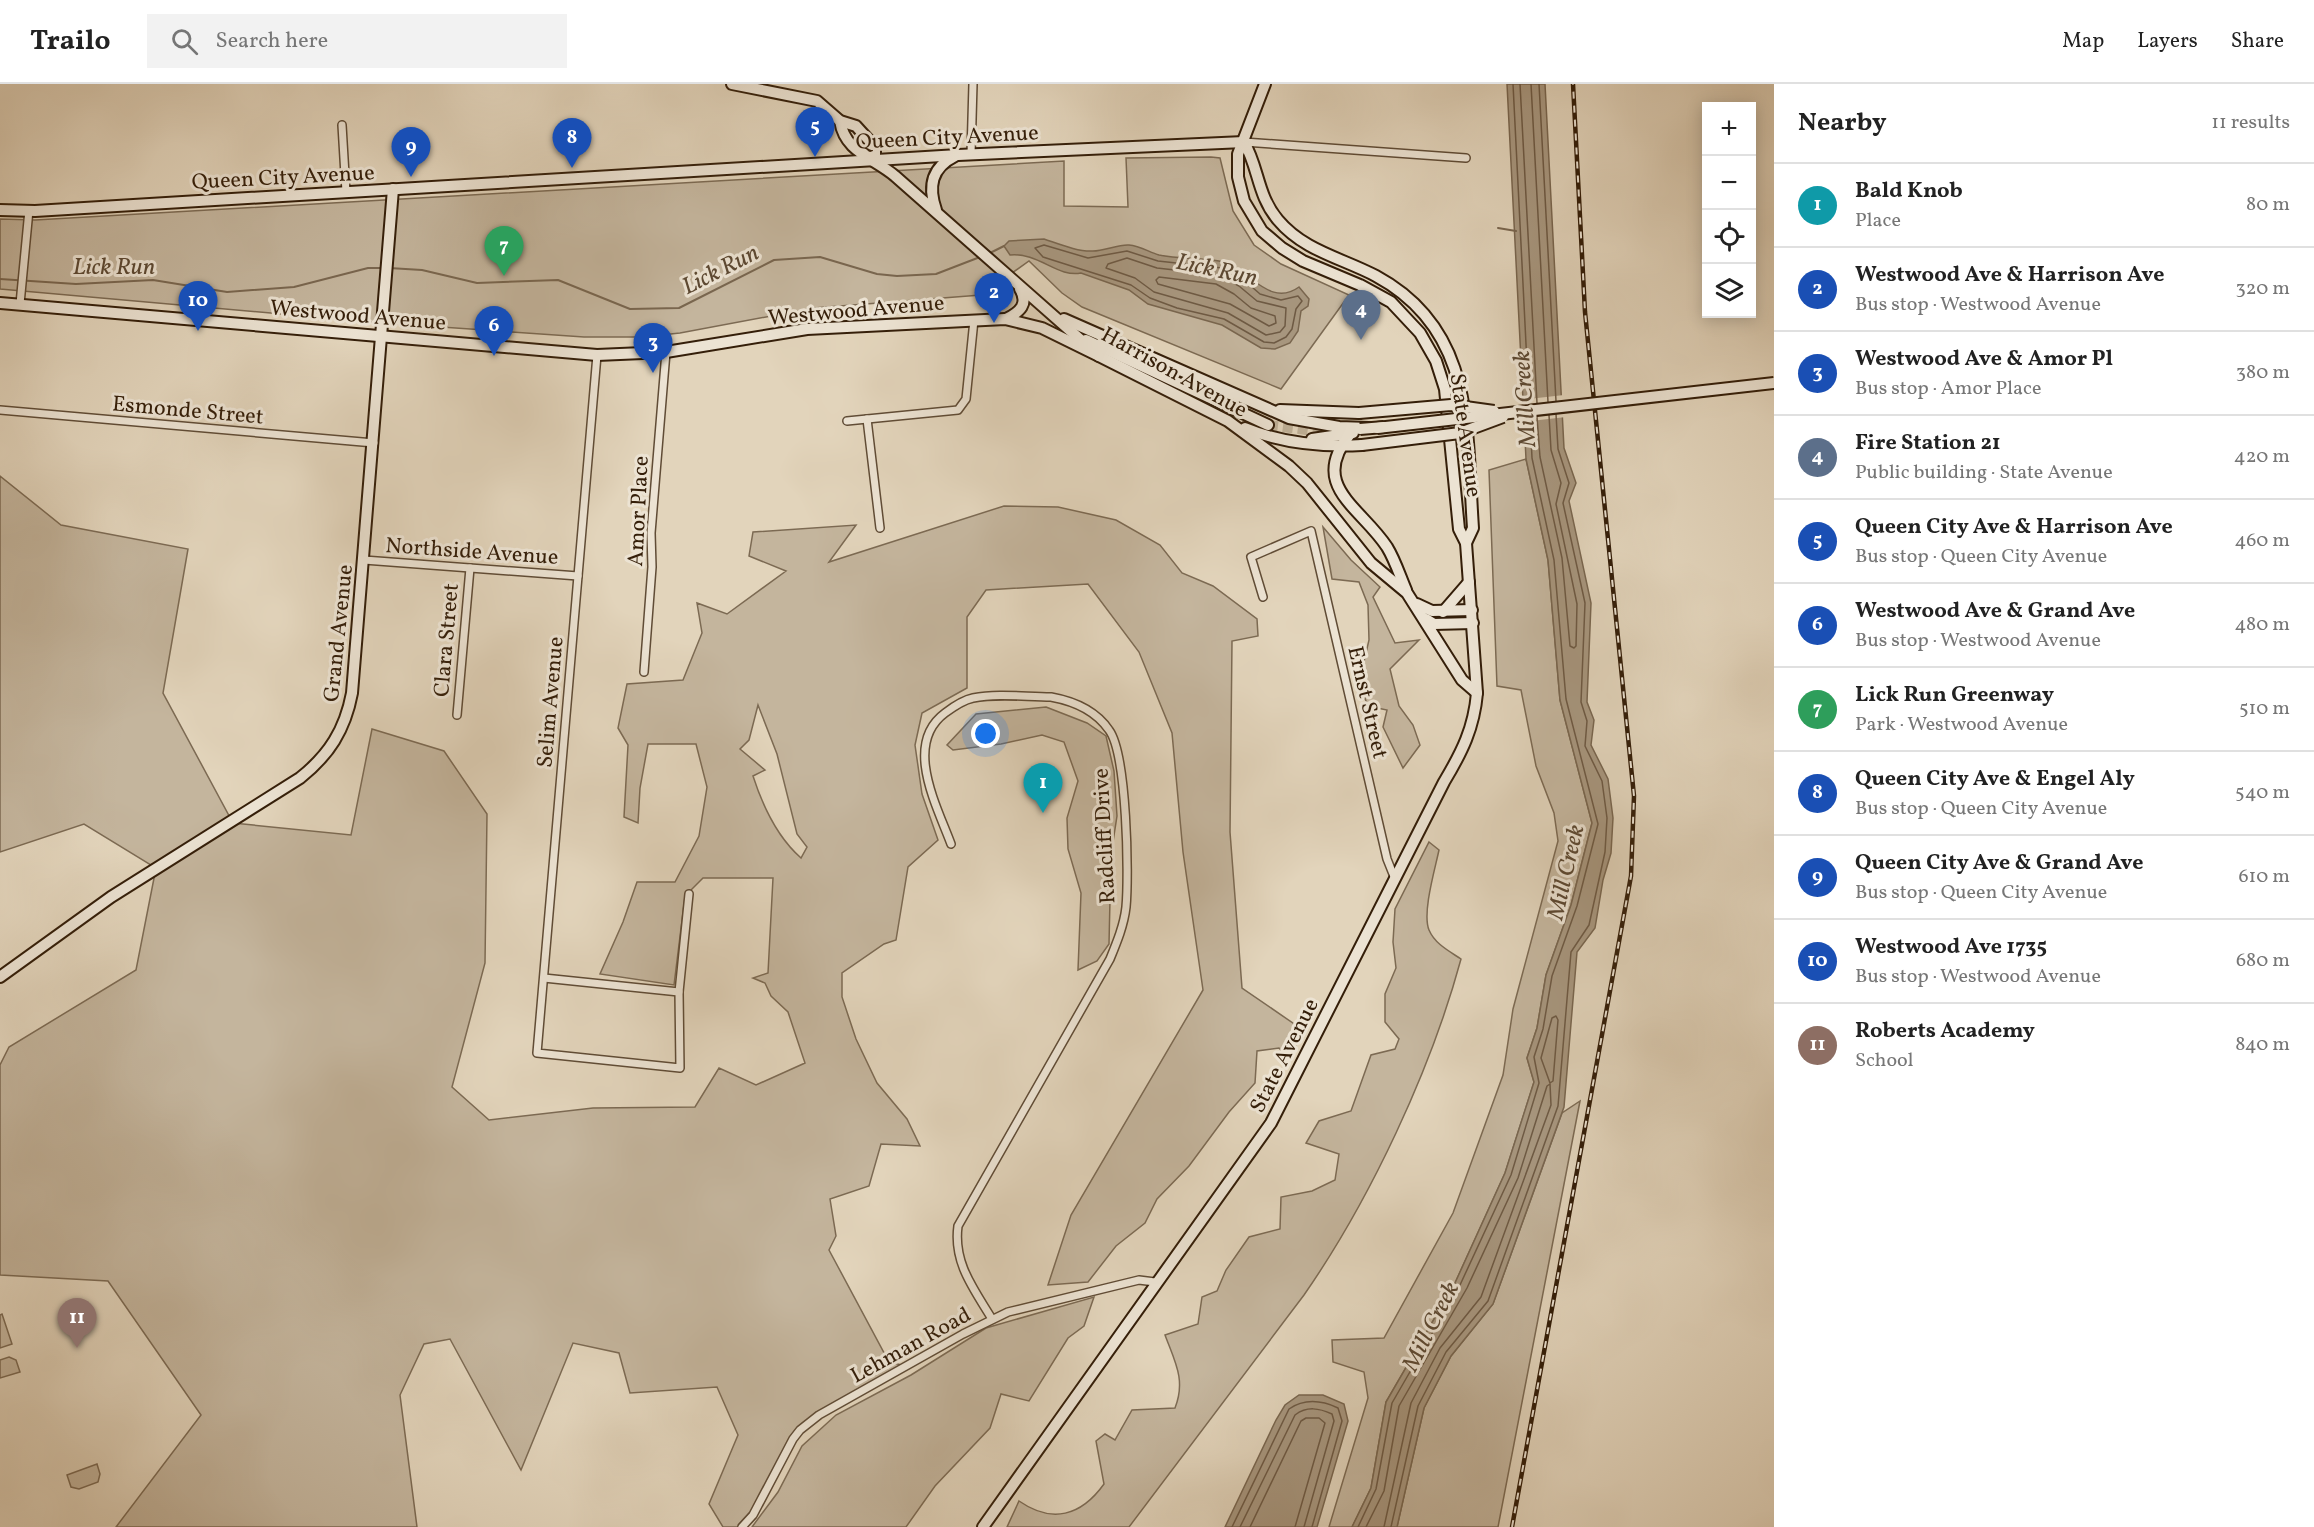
<!DOCTYPE html>
<html lang="en">
<head>
<meta charset="utf-8">
<style>
  :root { --surface:#fff; --page:#f2f2f2; --text:#222; --muted:#767676; --line:#e0e0e0; --accent:#db2777 }
  body { margin:0; font-family:Vollkorn,serif; background:var(--page); color:var(--text) }
  .controls { position:absolute; right:18px; top:18px; display:grid; overflow:hidden; border-radius:0px; box-shadow:0 3px 15px #0003 }
  .controls button { width:54px; height:54px; display:grid; place-items:center; padding:0; border:0; border-bottom:2px solid var(--line); background:var(--surface); color:var(--text); font:30px sans-serif }
  .you { position:absolute; left:986px; top:650px; width:21px; height:21px; margin:-15px; border:4px solid #fff; border-radius:50%; background:#1a73e8; box-shadow:0 0 0 9px #1a73e833 }
  .badge { display:grid; place-items:center; width:39px; height:39px; border-radius:50%; background:var(--accent); color:#fff; font-size:20px; font-weight:700 }
  .pin { position:absolute; translate:-50% -50px; filter:drop-shadow(0 2px 3px #0008) }
  .pin::after { content:''; position:absolute; top:32px; width:21px; height:18px; background:inherit; clip-path:polygon(0 0,100% 0,50% 100%) }
  .list { margin:0; padding:0; list-style:none }
  h2 { display:flex; justify-content:space-between; align-items:center; height:78px; margin:0; padding:0 24px; font-size:26px }
  h2 small { font-size:20px; font-weight:400; color:var(--muted) }
  .list li { display:grid; grid-template-columns:39px 1fr auto; gap:18px; align-items:center; box-sizing:border-box; height:84px; padding:0 24px; border-top:2px solid var(--line) }
  .list b { display:block; font-size:22px; white-space:nowrap }
  .list p { margin:0; font-size:20px; white-space:nowrap; color:var(--muted) }
  .list em { font-size:20px; font-style:normal; color:var(--muted) }
  .icon { flex:none; width:33px; height:33px; fill:none; stroke:currentColor; stroke-width:2; stroke-linecap:round; stroke-linejoin:round }
  .map { position:relative; flex:none; width:1774px; height:1443px; overflow:hidden }
  header { display:flex; align-items:center; gap:36px; box-sizing:border-box; height:84px; padding:0 30px; background:var(--surface); border-bottom:2px solid var(--line) }
  header strong { font-size:28px }
  nav { display:flex; gap:33px; margin-inline-start:auto; font-size:21px }
  .search { width:420px; height:54px; background:var(--page); display:flex; align-items:center; gap:15px; box-sizing:border-box; padding:0 21px; border-radius:0px; color:var(--muted); font-size:22px }
  main { display:flex }
  aside { flex:1; background:var(--surface) }
  .map>svg:first-child { display:block }
  .green { fill:#c4b59d; stroke:#7c6a53; stroke-width:1.5; fill-rule:evenodd }
  .water { fill:#a7967e; stroke:#79664f; stroke-width:1.5 }
  .pier { fill:#e2d4bb }
  .lines { fill:none; stroke-linecap:round; stroke-linejoin:round }
  .shore { stroke:#6e5a44; stroke-width:1.5 }
  .stream { stroke:#79664f; stroke-width:2 }
  .secondary-tunnel { stroke:#bfb097; stroke-width:10; stroke-dasharray:10 5; stroke-linecap:butt }
  .street-casing { stroke:#604c36; stroke-width:10 }
  .secondary-casing { stroke:#341e09; stroke-width:14 }
  .street { stroke:#ece3d3; stroke-width:7 }
  .secondary { stroke:#ece3d3; stroke-width:10 }
  .rail-casing { stroke:#341e09; stroke-width:4.5 }
  .rail { stroke:#ece3d3; stroke-width:2; stroke-dasharray:7; stroke-linecap:butt }
  .secondary-bridge-casing { stroke:#341e09; stroke-width:14; stroke-linecap:butt }
  .secondary-bridge { stroke:#ece3d3; stroke-width:10 }
  .labels { text-anchor:middle; stroke-width:6; stroke-linejoin:round; paint-order:stroke }
  .street-label { font-size:22px; fill:#341e09; stroke:#ece3d3 }
  .water-label { font-size:24px; font-style:italic; fill:#5c4832; stroke:#ece3d3 }
</style>
</head>
<body>
<header>
<strong>Trailo</strong>
<div class="search"><svg class="icon" aria-label="search" viewBox="0 0 24 24"><circle cx="10" cy="10" r="6"/><path d="M15 15l6 6"/></svg>Search here</div>
<nav><a>Map</a><a>Layers</a><a>Share</a></nav>
</header>
<main>
<div class="map">
<svg width="1774" height="1443" viewBox="0 0 1774 1443">
  <rect width="100%" height="100%" fill="#e2d4bb"/>
  <filter id="stains"><feTurbulence type="fractalNoise" baseFrequency=".00333" numOctaves="4"/><feColorMatrix values="0 0 0 0 .2 0 0 0 0 .09 0 0 0 0 .02 0 0 0 .5 -.17"/></filter>
  <radialGradient id="worn" r=".72"><stop offset=".6" stop-color="#630" stop-opacity="0"/><stop offset="1" stop-color="#630" stop-opacity=".3"/></radialGradient>
  <g class="green">
    <polygon points="1211,73 1220,74 1233,127 1254,161 1281,180 1349,211 1281,305 1082,223 1062,209 1029,177 981,211 814,224 680,249 642,253 584,253 383,239 0,205 0,135 35,136 1064,77 1064,122 1128,123 1126,74"/>
    <polygon points="1526,375 1548,476 1560,616 1592,739 1571,821 1546,891 1537,944 1527,974 1534,998 1505,1089 1455,1199 1386,1318 1371,1404 1352,1443 1329,1443 1368,1314 1364,1288 1333,1278 1332,1256 1384,1254 1453,1129 1503,991 1513,925 1558,757 1554,729 1536,682 1521,606 1497,602 1489,386"/>
    <path d="M0,392L61,441L188,465L163,609L233,739L351,751L372,645L444,667L487,730L485,879L452,1003L489,1036L593,1024L695,1023L719,984L756,1001L805,979L788,928L771,912L765,899L753,894L768,889L773,794H703L685,812L674,901L600,890L623,838L637,798H675L699,752L707,703L696,660H648L640,704L638,739L624,733L628,661L618,644L627,600L683,596L702,549L697,519L727,530L786,487L749,472L753,448L856,441L829,478L1004,422L1058,423L1116,436L1160,461L1182,489L1213,502L1257,535L1258,552L1232,557L1230,748L1242,904L1303,946L1289,975L1279,964L1257,967L1255,999L1229,1028L1189,1082L1157,1115L1145,1139L1116,1162L1088,1198L1048,1201L1071,1131L1203,906L1183,768L1172,649L1139,568L1088,500L986,506L967,533V604L922,629L915,661L922,710L938,756L908,783L896,856L884,860L842,889V913L856,955L877,999L907,1035L920,1062L881,1060L869,1102L830,1115L836,1152L829,1166L889,1278L906,1282L800,1346L742,1443H723L709,1420L738,1351L717,1303L630,1309L619,1269L573,1259L521,1386L450,1255L424,1260L400,1311L417,1443H116L201,1331L108,1197L0,1191V981L9,963L136,886L156,784L84,740L0,768ZM758,621L777,670L797,750L807,763L801,774C777,753 763,723 753,692L765,686L740,665L749,656Z"/>
    <polygon points="1323,443 1351,476 1380,503 1373,513 1395,559 1419,556 1390,585 1399,622 1413,641 1420,661 1403,684 1383,643 1387,626 1368,622 1359,599 1369,556 1368,521 1359,498 1332,495"/>
    <polygon points="1046,623 1087,639 1106,652 1114,687 1117,732 1111,771 1109,860 1097,877 1078,886 1081,809 1068,765 1067,734 1078,697 1064,658 1042,651 1001,660 953,666 947,661 976,630"/>
    <path d="M1429,758L1439,766C1435,785 1422,829 1429,846C1435,860 1449,867 1461,875C1431,986 1370,1116 1304,1211L1129,1443H1007L1019,1417C1052,1440 1081,1432 1104,1400L1096,1357L1105,1350L1115,1356L1132,1326L1175,1324C1186,1296 1175,1278 1165,1251L1198,1240L1202,1213L1217,1207L1226,1186L1249,1153L1280,1145L1281,1113L1312,1107L1335,1096L1339,1070L1306,1059L1319,1037L1351,1027L1371,971L1395,965L1399,955L1385,938V910L1396,884L1393,858L1395,825Z"/>
    <polygon points="1580,1017 1498,1443 1397,1443 1424,1324 1451,1272 1493,1220 1562,1029"/>
    <polygon points="1094,1213 1084,1242 1068,1254 1029,1317 1001,1310 990,1344 935,1402 906,1443 752,1443 778,1408 802,1362 836,1331 911,1291 986,1244"/>
    <polygon points="2,1230 12,1260 0,1264 0,1231"/>
    <polygon points="9,1273 16,1276 20,1288 0,1294 0,1276"/>
    <polygon points="97,1380 100,1390 98,1398 79,1405 71,1403 67,1391"/>
  </g>
  <g class="water">
    <polygon points="1507,0 1545,0 1564,364 1576,399 1569,417 1591,519 1587,618 1594,636 1591,661 1608,695 1613,734 1611,769 1603,796 1595,844 1577,868 1564,1023 1493,1220 1451,1272 1424,1324 1397,1443 1352,1443 1371,1404 1386,1318 1455,1199 1505,1089 1534,998 1527,974 1537,944 1546,891 1571,821 1592,739 1560,616 1548,476 1526,375"/>
    <path d="M1044,155C1059,160 1078,168 1093,167C1104,167 1119,160 1129,161C1140,162 1149,168 1159,171C1178,175 1199,174 1219,177C1248,183 1269,225 1299,203L1309,215L1308,222L1301,227L1298,247L1290,259L1275,265L1261,264L1222,241L1148,220L1129,206L1081,189C1058,194 1038,168 1010,171L1004,162L1009,157Z"/>
    <polygon points="1299,1311 1323,1311 1344,1320 1348,1337 1317,1443 1225,1443 1276,1336 1285,1321"/>
  </g>
  <polygon class="pier" points="1564,311 1566,333 1521,338 1520,316"/>
  <g class="lines">
    <g class="shore">
      <polyline points="1513,0 1529,320"/>
      <polyline points="1520,0 1537,319"/>
      <polyline points="1531,0 1548,318"/>
      <polyline points="1539,0 1556,317"/>
      <polygon points="1044,161 1088,174 1127,167 1158,177 1222,184 1244,196 1260,210 1281,216 1298,212 1302,217 1296,225 1292,245 1286,253 1274,259 1264,258 1224,235 1177,224 1150,214 1131,201 1043,173 1035,164"/>
      <polygon points="1127,174 1157,184 1219,191 1239,202 1257,217 1286,224 1285,242 1280,248 1266,251 1228,229 1154,208 1135,194 1106,184 1108,180"/>
      <polygon points="1159,193 1216,200 1234,210 1251,224 1275,232 1276,239 1269,242 1230,220 1158,200 1156,196"/>
      <polyline points="1537,333 1540,373 1562,474 1570,562 1574,564 1576,562 1577,520 1556,420 1561,399 1551,366 1549,331"/>
      <polygon points="1556,932 1558,936 1553,997 1550,999 1541,974 1552,934"/>
      <path d="M1232,1443L1289,1325C1305,1314 1321,1316 1338,1324L1342,1337L1312,1443"/>
      <path d="M1240,1443L1295,1331C1307,1322 1319,1324 1332,1330L1334,1337L1304,1443"/>
      <polyline points="1250,1443 1301,1337 1306,1334 1319,1334 1325,1339 1295,1443"/>
      <polyline points="1358,1443 1376,1405 1392,1319 1460,1201 1511,1091 1539,999 1534,973 1543,945 1552,892 1577,822 1598,740 1566,615 1554,476 1532,374 1530,333"/>
      <polyline points="1366,1443 1384,1407 1399,1322 1467,1204 1518,1094 1547,1002 1550,1000 1551,1021 1481,1213 1440,1264 1411,1319 1384,1443"/>
      <polyline points="1391,1443 1418,1322 1446,1268 1488,1217 1558,1022 1571,868 1589,841 1605,768 1607,734 1602,697 1585,662 1587,637 1581,618 1585,519 1563,419 1569,399 1558,365 1556,330"/>
    </g>
    <g class="stream">
      <polyline points="1498,144 1516,147"/>
      <polyline points="988,170 1004,162"/>
      <polyline points="389,184 422,186 477,199 558,196 630,225 679,224 774,176 820,173 877,190 897,192 936,190 980,173"/>
      <polyline points="0,195 76,200 153,196 227,208 294,203 368,184 383,184"/>
    </g>
    <polyline class="secondary-tunnel" points="1268,341 1314,347 1342,346"/>
    <g class="street-casing">
      <g id="street">
        <polyline points="342,41 346,108"/>
        <polyline points="1244,58 1466,74"/>
        <polyline points="971,70 973,0"/>
        <polyline points="20,220 29,126"/>
        <polyline points="597,271 537,969 680,984 679,908 689,810"/>
        <polyline points="0,326 374,359"/>
        <polyline points="867,335 880,444"/>
        <polyline points="847,337 958,326 966,315 974,236"/>
        <polyline points="364,476 578,492"/>
        <polyline points="1263,513 1251,473 1311,447 1387,775 1395,795"/>
        <polyline points="644,588 652,483 651,449 666,268"/>
        <polyline points="457,631 470,484"/>
        <path d="M951,760C937,722 903,660 945,629C953,623 963,616 973,614C998,609 1026,613 1051,613C1073,617 1096,627 1109,646C1127,670 1129,791 1126,823C1124,841 1117,858 1110,875L958,1142C953,1179 974,1205 992,1235"/>
        <polyline points="544,894 679,908"/>
        <polyline points="742,1443 753,1431 793,1355 800,1346 819,1331 963,1250 1008,1228 1139,1196 1155,1198"/>
      </g>
    </g>
    <g class="secondary-casing">
      <g id="secondary">
        <polyline points="732,0 817,17 840,37 856,42 875,63 875,76"/>
        <path d="M840,37C845,68 872,73 895,92L1099,272L1228,337L1289,382L1307,399L1371,479L1407,509L1462,596L1477,609"/>
        <path d="M1244,58C1259,84 1257,111 1278,136C1304,167 1342,174 1376,192C1476,246 1466,346 1473,444L1466,459"/>
        <polyline points="0,126 35,127 958,71 1244,58"/>
        <path d="M936,126C928,103 931,84 955,72"/>
        <polyline points="0,219 597,271 666,268 807,245 1005,235 1042,244 1099,272"/>
        <path d="M1006,235C1020,228 1029,220 1020,205"/>
        <polyline points="1064,235 1289,334 1339,343 1369,344"/>
        <polyline points="1086,256 1268,341"/>
        <polyline points="1280,326 1359,329"/>
        <path d="M1245,344C1281,359 1323,363 1362,361"/>
        <path d="M1350,350C1308,402 1361,423 1387,463C1395,476 1400,492 1406,506"/>
        <polyline points="1312,355 1353,349"/>
        <polyline points="1417,520 1432,527 1472,526"/>
        <polyline points="1443,528 1469,498"/>
        <polyline points="1426,535 1434,540 1473,539"/>
        <path d="M0,893L111,813L300,694C329,671 345,646 352,609L393,105"/>
        <path d="M983,1443L1271,1039L1444,698C1462,668 1474,644 1477,609L1466,459L1459,445L1445,305L1436,277L1420,249L1391,218L1360,201L1303,177L1282,164L1262,147L1244,117L1238,93V70L1265,0"/>
      </g>
    </g>
    <use href="#street" class="street"/>
    <use href="#secondary" class="secondary"/>
    <g class="rail-casing">
      <polyline id="rail" points="1512,1443 1631,792 1634,712 1585,228 1573,0"/>
    </g>
    <use href="#rail" class="rail"/>
    <g class="secondary-bridge-casing">
      <g id="secondary-bridge">
        <polyline points="1359,329 1451,321 1494,327"/>
        <polyline points="1377,344 1774,299"/>
        <polyline points="1360,345 1384,343"/>
        <polyline points="1362,361 1460,349 1503,333"/>
      </g>
    </g>
    <use href="#secondary-bridge" class="secondary-bridge"/>
  </g>
  <g class="labels">
    <g class="street-label">
      <text transform="translate(947 52) rotate(-3)" y="8">Queen City Avenue</text>
      <text transform="translate(283 92) rotate(-3)" y="8">Queen City Avenue</text>
      <text transform="translate(856 225) rotate(-5)" y="8">Westwood Avenue</text>
      <text transform="translate(358 230) rotate(5)" y="8">Westwood Avenue</text>
      <text transform="translate(1175 287) rotate(29)" y="8">Harrison Avenue</text>
      <text transform="translate(188 325) rotate(5)" y="8">Esmonde Street</text>
      <text transform="translate(1467 351) rotate(82)" y="8">State Avenue</text>
      <text transform="translate(637 427) rotate(-87)" y="8">Amor Place</text>
      <text transform="translate(472 466) rotate(4)" y="8">Northside Avenue</text>
      <text transform="translate(337 549) rotate(-84)" y="8">Grand Avenue</text>
      <text transform="translate(445 556) rotate(-85)" y="8">Clara Street</text>
      <text transform="translate(549 618) rotate(-85)" y="8">Selim Avenue</text>
      <text transform="translate(1369 618) rotate(77)" y="8">Ernst Street</text>
      <text transform="translate(1103 752) rotate(-93)" y="8">Radcliff Drive</text>
      <text transform="translate(1283 971) rotate(-63)" y="8">State Avenue</text>
      <text transform="translate(910 1260) rotate(-29)" y="8">Lehman Road</text>
    </g>
    <g class="water-label">
      <text x="114" y="190">Lick Run</text>
      <text transform="translate(720 185) rotate(-27)" y="8">Lick Run</text>
      <text transform="translate(1217 185) rotate(12)" y="8">Lick Run</text>
      <text transform="translate(1524 315) rotate(-94)" y="8">Mill Creek</text>
      <text transform="translate(1565 788) rotate(-77)" y="8">Mill Creek</text>
      <text transform="translate(1430 1242) rotate(-63)" y="8">Mill Creek</text>
    </g>
  </g>
  <rect width="100%" height="100%" filter="url(#stains)"/>
  <rect width="100%" height="100%" fill="url(#worn)"/>
</svg>
<div class="controls">
<button>+</button>
<button>−</button>
<button><svg class="icon" aria-label="locate" viewBox="0 0 24 24"><circle cx="12" cy="12" r="6"/><path d="M12 2v4M12 18v4M2 12h4M18 12h4"/></svg></button>
<button><svg class="icon" aria-label="layers" viewBox="0 0 24 24"><path d="M12 4l9 5-9 5-9-5zM3 14l9 5 9-5"/></svg></button>
</div>
<div class="you"></div>
<div class="pin badge" style="left:1043px;top:729px;background:#0f9aa8">1</div>
<div class="pin badge" style="left:994px;top:239px;background:#1a4fb4">2</div>
<div class="pin badge" style="left:653px;top:289px;background:#1a4fb4">3</div>
<div class="pin badge" style="left:1361px;top:256px;background:#5c6f8a">4</div>
<div class="pin badge" style="left:815px;top:73px;background:#1a4fb4">5</div>
<div class="pin badge" style="left:494px;top:272px;background:#1a4fb4">6</div>
<div class="pin badge" style="left:504px;top:192px;background:#2e9e5b">7</div>
<div class="pin badge" style="left:572px;top:84px;background:#1a4fb4">8</div>
<div class="pin badge" style="left:411px;top:93px;background:#1a4fb4">9</div>
<div class="pin badge" style="left:198px;top:247px;background:#1a4fb4">10</div>
<div class="pin badge" style="left:77px;top:1264px;background:#8d6e63">11</div>
</div>
<aside>
<h2>Nearby<small>11 results</small></h2>
<ul class="list">
<li><span class="badge" style="background:#0f9aa8">1</span><div><b>Bald Knob</b><p>Place</p></div><em>80 m</em></li>
<li><span class="badge" style="background:#1a4fb4">2</span><div><b>Westwood Ave &amp; Harrison Ave</b><p>Bus stop · Westwood Avenue</p></div><em>320 m</em></li>
<li><span class="badge" style="background:#1a4fb4">3</span><div><b>Westwood Ave &amp; Amor Pl</b><p>Bus stop · Amor Place</p></div><em>380 m</em></li>
<li><span class="badge" style="background:#5c6f8a">4</span><div><b>Fire Station 21</b><p>Public building · State Avenue</p></div><em>420 m</em></li>
<li><span class="badge" style="background:#1a4fb4">5</span><div><b>Queen City Ave &amp; Harrison Ave</b><p>Bus stop · Queen City Avenue</p></div><em>460 m</em></li>
<li><span class="badge" style="background:#1a4fb4">6</span><div><b>Westwood Ave &amp; Grand Ave</b><p>Bus stop · Westwood Avenue</p></div><em>480 m</em></li>
<li><span class="badge" style="background:#2e9e5b">7</span><div><b>Lick Run Greenway</b><p>Park · Westwood Avenue</p></div><em>510 m</em></li>
<li><span class="badge" style="background:#1a4fb4">8</span><div><b>Queen City Ave &amp; Engel Aly</b><p>Bus stop · Queen City Avenue</p></div><em>540 m</em></li>
<li><span class="badge" style="background:#1a4fb4">9</span><div><b>Queen City Ave &amp; Grand Ave</b><p>Bus stop · Queen City Avenue</p></div><em>610 m</em></li>
<li><span class="badge" style="background:#1a4fb4">10</span><div><b>Westwood Ave 1735</b><p>Bus stop · Westwood Avenue</p></div><em>680 m</em></li>
<li><span class="badge" style="background:#8d6e63">11</span><div><b>Roberts Academy</b><p>School</p></div><em>840 m</em></li>
</ul>
</aside>
</main>
</body>
</html>
